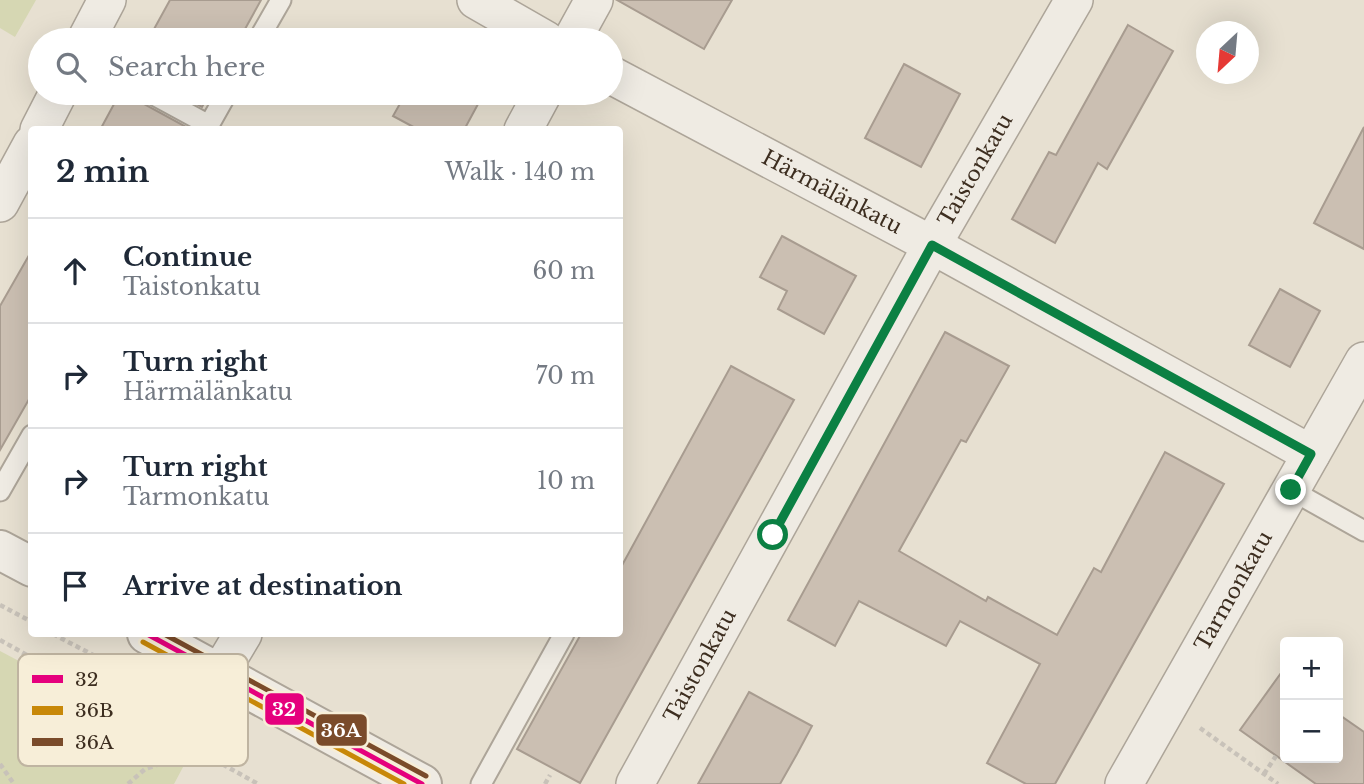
<!DOCTYPE html>
<html lang="en">
<head>
<meta charset="utf-8">
<style>
  :root { --surface:#fff; --page:#f2f2f3; --text:#1f2937; --muted:#747a83; --line:#e0e1e3 }
  body { margin:0; font-family:"Libre Baskerville",serif; background:var(--page); color:var(--text) }
  .controls { position:absolute; right:21px; bottom:21px; display:grid; overflow:hidden; border-radius:7px; box-shadow:0 7px 28px #0002 }
  .controls button { width:63px; height:63px; display:grid; place-items:center; padding:0; border:0; border-bottom:2px solid var(--line); background:var(--surface); color:var(--text); font:35px sans-serif }
  .compass { position:absolute; left:1196px; top:21px; width:63px; height:63px; border-radius:50%; background:var(--surface); box-shadow:0 7px 28px #0002; rotate:206deg }
  .stop { position:absolute; width:21px; height:21px; margin:-16px; border:5px solid #0b8043; border-radius:50%; background:#fff }
  .stop.end { background:#0b8043; border-color:#fff; box-shadow:0 2px 7px #0008 }
  .list { margin:0; padding:0; list-style:none }
  h2 { display:flex; justify-content:space-between; align-items:center; height:91px; margin:0; padding:0 28px; font-size:30px }
  h2 small { font-size:23px; font-weight:400; color:var(--muted) }
  .list li { display:grid; grid-template-columns:46px 1fr auto; gap:21px; align-items:center; box-sizing:border-box; height:105px; padding:0 28px; border-top:2px solid var(--line) }
  .list b { display:block; font-size:26px; white-space:nowrap }
  .list p { margin:0; font-size:23px; white-space:nowrap; color:var(--muted) }
  .list em { font-size:23px; font-style:normal; color:var(--muted) }
  .icon { flex:none; width:38px; height:38px; fill:none; stroke:currentColor; stroke-width:2; stroke-linecap:round; stroke-linejoin:round }
  .map { position:relative; flex:none; width:1364px; height:784px; overflow:hidden }
  .search { position:absolute; background:var(--surface); box-shadow:0 7px 28px #0002; left:28px; top:28px; width:595px; height:77px; display:flex; align-items:center; gap:18px; box-sizing:border-box; padding:0 24px; border-radius:38px; color:var(--muted); font-size:26px }
  .panel { position:absolute; background:var(--surface); box-shadow:0 7px 28px #0002; left:28px; top:126px; width:595px; height:511px; border-radius:7px }
  .map>svg:first-child { display:block }
  .green { fill:#d6d7b3 }
  .building { fill:#cbbfb2; stroke:#a89c90; stroke-width:2 }
  .lines { fill:none; stroke-linecap:round; stroke-linejoin:round }
  .service-casing { stroke:#ada599; stroke-width:23 }
  .minor-casing { stroke:#ada599; stroke-width:40 }
  .tertiary-casing { stroke:#ada599; stroke-width:42 }
  .path { stroke:#c8c2b9; stroke-width:4.5; stroke-dasharray:5 3.5; stroke-linecap:butt }
  .service { stroke:#efebe3; stroke-width:19 }
  .minor { stroke:#efebe3; stroke-width:37 }
  .tertiary { stroke:#efebe3; stroke-width:38 }
  .bus-1-casing { stroke:#f7eed8; stroke-width:10 }
  .bus-2-casing { stroke:#f7eed8; stroke-width:10 }
  .bus-3-casing { stroke:#f7eed8; stroke-width:10 }
  .bus-1 { stroke:#e5007d; stroke-width:5 }
  .bus-2 { stroke:#c88808; stroke-width:5 }
  .bus-3 { stroke:#7a4b2a; stroke-width:5 }
  .route { stroke:#0b8043; stroke-width:9 }
  .labels { text-anchor:middle; stroke-width:5; stroke-linejoin:round; paint-order:stroke }
  .street-label { font-size:21px; fill:#3d2e20; stroke:#f7eed8 }
  .key { fill:#f7eed8; stroke:#bfb4a1; stroke-width:2 }
  .key-label { font-size:19px; fill:#3d2e20 }
  .line-badge { stroke:#f7eed8; stroke-width:2.5 }
  .badge-label { font-size:19px; text-anchor:middle; font-weight:bold; fill:#fff }
</style>
</head>
<body>
<div class="map">
<svg width="1364" height="784" viewBox="0 0 1364 784">
  <rect width="100%" height="100%" fill="#e7e0d1"/>
  <g class="green">
    <polygon points="0,0 36,0 15,37 0,28"/>
    <polygon points="0,651 191,752 174,784 0,784"/>
  </g>
  <g class="building">
    <polygon points="170,0 261,0 239,40 148,40"/>
    <polygon points="617,0 732,0 704,49"/>
    <polygon points="1128,25 1173,51 1107,169 1098,163 1055,243 1012,219 1049,152 1056,155"/>
    <polygon points="904,64 960,94 921,167 865,138"/>
    <polygon points="120,93 138,93 144,104 190,129 100,130"/>
    <polygon points="175,93 210,93 202,107"/>
    <polygon points="406,93 484,93 464,130 419,130 393,116"/>
    <polygon points="1364,127 1364,249 1314,223"/>
    <polygon points="782,236 856,276 824,334 778,309 787,291 760,277"/>
    <polygon points="32,250 32,394 0,450 0,306"/>
    <polygon points="1280,289 1320,311 1290,367 1249,345"/>
    <polygon points="945,332 1009,366 966,442 961,440 899,551 986,601 988,597 1057,635 1094,568 1101,572 1165,452 1224,484 1055,784 1026,784 987,763 1040,664 960,621 946,646 859,601 835,646 788,620"/>
    <polygon points="731,366 794,400 580,783 517,749 581,634 620,634 620,569"/>
    <polygon points="1281,673 1285,677 1285,758 1338,758 1338,714 1364,732 1364,784 1316,784 1240,730"/>
    <polygon points="749,692 812,726 797,754 780,784 698,784"/>
  </g>
  <g class="lines">
    <g class="service-casing">
      <g id="service">
        <polyline points="258,40 281,0"/>
        <polyline points="150,93 209,125 206,130"/>
        <polyline points="209,125 227,93"/>
        <polyline points="1291,490 1364,531"/>
        <polyline points="0,491 32,435"/>
        <polyline points="481,784 564,634"/>
      </g>
    </g>
    <g class="minor-casing">
      <g id="minor">
        <polyline points="476,0 546,40"/>
        <polyline points="86,40 107,0"/>
        <polyline points="572,40 594,0"/>
        <path id="s1" d="M611,75L932,245L1311,454"/>
        <polyline points="39,130 58,93"/>
        <polyline points="523,130 543,93"/>
        <polyline points="0,203 32,144"/>
        <polyline points="219,674 243,634"/>
        <path id="s2" d="M635,784L932,245L1074,0"/>
        <path id="s3" d="M1124,784L1364,361"/>
      </g>
    </g>
    <g class="tertiary-casing">
      <g id="tertiary">
        <polyline points="0,550 32,567"/>
        <polyline points="147,634 422,784"/>
      </g>
    </g>
    <g class="path">
      <polyline points="0,605 32,622"/>
      <polyline points="53,634 135,677"/>
      <polyline points="0,640 258,784"/>
      <polyline points="1200,728 1278,784"/>
      <polyline points="0,764 14,784"/>
      <polyline points="1264,774 1276,756"/>
      <polyline points="128,784 145,769 199,751"/>
      <polyline points="545,784 550,775"/>
    </g>
    <use href="#service" class="service"/>
    <use href="#minor" class="minor"/>
    <use href="#tertiary" class="tertiary"/>
    <g class="bus-1-casing">
      <polyline id="bus-1" points="147,634 422,784"/>
    </g>
    <g class="bus-2-casing">
      <polyline id="bus-2" points="143,642 404,784"/>
    </g>
    <g class="bus-3-casing">
      <polyline id="bus-3" points="164,634 426,776"/>
    </g>
    <use href="#bus-1" class="bus-1"/>
    <use href="#bus-2" class="bus-2"/>
    <use href="#bus-3" class="bus-3"/>
  </g>
  <g class="lines">
    <polyline class="route" points="773,535 932,245 1311,454 1291,490"/>
  </g>
  <g class="labels">
    <g class="street-label">
      <text dy="7" stroke="none"><textPath href="#s2" startOffset="702">Taistonkatu</textPath></text>
      <text dy="7" stroke="none"><textPath href="#s1" startOffset="250">Härmälänkatu</textPath></text>
      <text dy="7" stroke="none"><textPath href="#s3" startOffset="222">Tarmonkatu</textPath></text>
      <text dy="7" stroke="none"><textPath href="#s2" startOffset="135">Taistonkatu</textPath></text>
    </g>
  </g>
  <rect x="18" y="654" width="230" height="112" rx="10" class="key"/>
  <rect x="32" y="675" width="31" height="8" fill="#e5007d"/>
  <rect x="32" y="706" width="31" height="9" fill="#c88808"/>
  <rect x="32" y="738" width="31" height="8" fill="#7a4b2a"/>
  <g class="key-label">
    <text x="75" y="686">32</text>
    <text x="75" y="717">36B</text>
    <text x="75" y="749">36A</text>
  </g>
  <g class="line-badge">
    <rect x="264" y="692" width="41" height="34" rx="7" fill="#e5007d"/>
    <rect x="315" y="713" width="53" height="34" rx="7" fill="#7a4b2a"/>
  </g>
  <g class="badge-label">
    <text x="284" y="716">32</text>
    <text x="341" y="737">36A</text>
  </g>
</svg>
<div class="controls">
<button>+</button>
<button>−</button>
</div>
<svg class="compass" viewBox="-18 -18 36 36"><path d="M0-13l5 13h-10z" fill="#e53935"/><path d="M0 13l5-13h-10z" fill="#747a83"/></svg>
<div class="stop" style="left:773px;top:535px"></div>
<div class="stop end" style="left:1291px;top:490px"></div>
<div class="search"><svg class="icon" aria-label="search" viewBox="0 0 24 24"><circle cx="10" cy="10" r="6"/><path d="M15 15l6 6"/></svg>Search here</div>
<section class="panel">
<h2>2 min<small>Walk · 140 m</small></h2>
<ul class="list">
<li><svg class="icon" aria-label="ahead" viewBox="0 0 24 24"><path d="M12 20V5M6 11l6-6 6 6"/></svg><div><b>Continue</b><p>Taistonkatu</p></div><em>60 m</em></li>
<li><svg class="icon" aria-label="right" viewBox="0 0 24 24"><path d="M7 20v-9h11M14 6l5 5-5 5"/></svg><div><b>Turn right</b><p>Härmälänkatu</p></div><em>70 m</em></li>
<li><svg class="icon" aria-label="right" viewBox="0 0 24 24"><path d="M7 20v-9h11M14 6l5 5-5 5"/></svg><div><b>Turn right</b><p>Tarmonkatu</p></div><em>10 m</em></li>
<li><svg class="icon" aria-label="arrive" viewBox="0 0 24 24"><path d="M6 21V4h12l-3 4 3 4H6"/></svg><div><b>Arrive at destination</b></div></li>
</ul>
</section>
</div>
</body>
</html>
